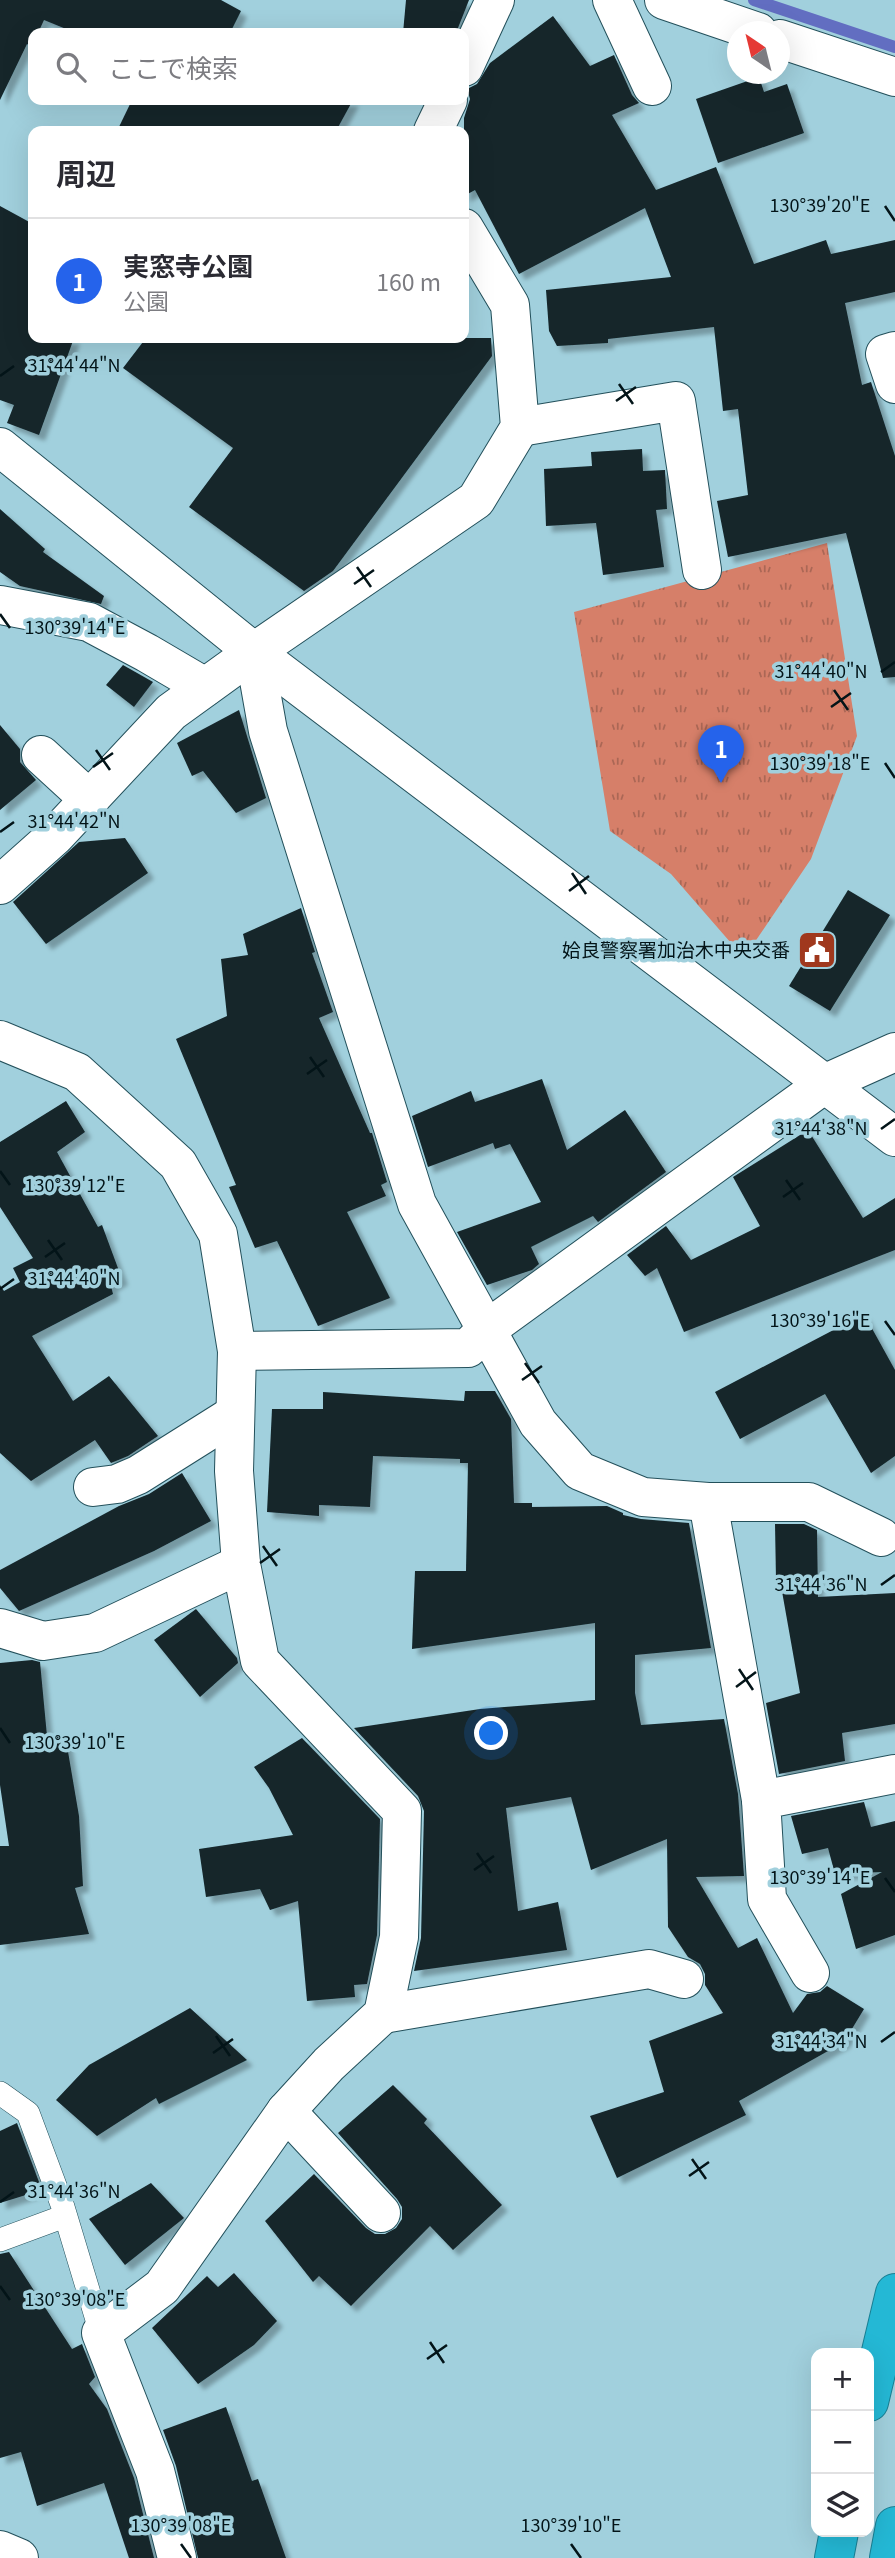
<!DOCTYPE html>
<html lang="ja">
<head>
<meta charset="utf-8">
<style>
  :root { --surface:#fff; --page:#f7f7f7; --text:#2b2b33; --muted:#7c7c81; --line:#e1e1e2; --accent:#2563eb }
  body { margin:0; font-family:Georgia,"Noto Sans JP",serif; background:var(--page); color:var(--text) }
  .controls { position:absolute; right:21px; bottom:21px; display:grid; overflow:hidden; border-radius:14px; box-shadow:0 7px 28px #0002 }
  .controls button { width:63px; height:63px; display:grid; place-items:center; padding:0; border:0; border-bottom:2px solid var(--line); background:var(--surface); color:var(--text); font:35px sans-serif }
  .compass { position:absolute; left:727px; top:21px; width:63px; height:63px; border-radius:50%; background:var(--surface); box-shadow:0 7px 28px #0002; rotate:325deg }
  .you { position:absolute; left:492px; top:1734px; width:24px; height:24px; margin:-18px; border:5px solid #fff; border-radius:50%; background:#1a73e8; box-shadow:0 0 0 10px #1a73e833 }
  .badge { display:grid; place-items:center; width:46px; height:46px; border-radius:50%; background:var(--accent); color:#fff; font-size:23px; font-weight:700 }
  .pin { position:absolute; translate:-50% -58px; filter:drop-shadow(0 2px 4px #0008) }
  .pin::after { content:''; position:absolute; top:37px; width:24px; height:21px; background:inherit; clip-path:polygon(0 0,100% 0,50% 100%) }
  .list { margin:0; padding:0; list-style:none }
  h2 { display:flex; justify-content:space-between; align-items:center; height:91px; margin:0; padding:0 28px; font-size:30px }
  h2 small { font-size:23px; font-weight:400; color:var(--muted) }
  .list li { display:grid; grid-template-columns:46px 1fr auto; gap:21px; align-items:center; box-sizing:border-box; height:126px; padding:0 28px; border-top:2px solid var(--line) }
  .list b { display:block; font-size:26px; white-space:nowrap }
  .list p { margin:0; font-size:23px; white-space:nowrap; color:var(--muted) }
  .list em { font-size:23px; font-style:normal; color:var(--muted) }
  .icon { flex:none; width:38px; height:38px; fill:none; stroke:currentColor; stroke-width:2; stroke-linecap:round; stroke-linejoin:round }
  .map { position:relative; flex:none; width:895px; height:2558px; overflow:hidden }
  .search { position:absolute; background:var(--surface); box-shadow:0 7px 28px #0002; left:28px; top:28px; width:441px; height:77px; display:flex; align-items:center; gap:18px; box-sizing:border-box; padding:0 24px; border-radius:14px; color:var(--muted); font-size:26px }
  .panel { position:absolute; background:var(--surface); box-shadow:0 7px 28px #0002; left:28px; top:126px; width:441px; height:217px; border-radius:14px }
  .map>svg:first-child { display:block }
  .park { fill:url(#park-tufts) }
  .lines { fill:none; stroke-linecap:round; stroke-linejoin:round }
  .stream { stroke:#626ec1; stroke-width:12 }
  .building { fill:#14262b; filter:url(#shadow) }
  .lane-casing { stroke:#23505b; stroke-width:24 }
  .street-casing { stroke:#23505b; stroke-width:40 }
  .secondary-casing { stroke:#23505b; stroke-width:40 }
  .highway-casing { stroke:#187f93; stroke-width:40 }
  .lane { stroke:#fff; stroke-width:23 }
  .street { stroke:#fff; stroke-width:38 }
  .secondary { stroke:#fff; stroke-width:38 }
  .highway { stroke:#24b8d5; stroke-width:38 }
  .ticks { fill:none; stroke:#031418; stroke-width:2.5 }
  .labels { text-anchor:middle; stroke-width:7; stroke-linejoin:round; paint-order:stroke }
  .poi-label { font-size:19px; fill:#031418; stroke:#a1d0dd; text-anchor:end }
  .ticks-label { font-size:18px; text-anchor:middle; fill:#031418; stroke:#a1d0dd; stroke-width:7; stroke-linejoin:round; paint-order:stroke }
</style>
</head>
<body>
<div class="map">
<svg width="895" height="2558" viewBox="0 0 895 2558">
  <defs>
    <pattern id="park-tufts" width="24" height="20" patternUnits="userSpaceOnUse" patternTransform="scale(1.75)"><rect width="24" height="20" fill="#d67f69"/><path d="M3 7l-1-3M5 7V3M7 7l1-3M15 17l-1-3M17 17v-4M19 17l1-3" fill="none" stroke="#ab6755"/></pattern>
    <filter id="shadow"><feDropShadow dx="6" dy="6" stdDeviation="2" flood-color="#0004"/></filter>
  </defs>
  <rect width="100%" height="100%" fill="#a1d0dd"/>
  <polygon class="park" points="827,543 857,736 811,859 744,958 671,874 610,831 574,612"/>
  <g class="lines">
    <polyline class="stream" points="754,0 895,47"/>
  </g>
  <g class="building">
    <polygon points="0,0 221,0 241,11 230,33 76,33 44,20 38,33 33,33 32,47 27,44 0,100"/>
    <polygon points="406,0 469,0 456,33 403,33"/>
    <polygon points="553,16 590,66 614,55 632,95 639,103 612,115 656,190 716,167 754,264 826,240 831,254 895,240 895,292 845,303 862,385 871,382 895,456 895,677 883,678 846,533 728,557 717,501 748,495 738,409 723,411 714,327 608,339 608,343 557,346 549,331 546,290 671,277 645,208 519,274 475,190 464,196 464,118 470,99 467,89 477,84 490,63"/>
    <polygon points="759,77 764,92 787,84 804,133 718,163 696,99"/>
    <polygon points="132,100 353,100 336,131 117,131"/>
    <polygon points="0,206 33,224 33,338 74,338 39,435 7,423 14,405 0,400"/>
    <polygon points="146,338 491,338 492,356 333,571 304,591 189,507 233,448 123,368"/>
    <polygon points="642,449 643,471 665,470 667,509 656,510 664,567 603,575 596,523 546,526 544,469 592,466 591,452"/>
    <polygon points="0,509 45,549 43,552 104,596 101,604 20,586 0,572"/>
    <polygon points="123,665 153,682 134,707 106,685"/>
    <polygon points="239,710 266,798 236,813 203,771 192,776 177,743"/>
    <polygon points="0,725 20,749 20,762 36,780 0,810"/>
    <polygon points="125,838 148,873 46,944 13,902 79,842"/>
    <polygon points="848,890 890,915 830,1011 789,986"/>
    <polygon points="301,908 315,952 312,953 333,1012 319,1018 370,1133 372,1133 387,1182 381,1185 386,1196 347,1212 390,1298 318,1326 277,1241 255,1248 229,1187 236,1185 176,1039 227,1016 221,959 248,955 243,934"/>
    <polygon points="542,1079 567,1150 625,1110 666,1172 598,1222 593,1216 531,1247 539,1264 532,1270 487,1285 457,1232 541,1202 510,1144 495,1149 493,1143 428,1167 412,1116 471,1091 475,1102"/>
    <polygon points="66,1101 85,1132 57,1152 98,1227 102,1225 122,1279 111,1286 113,1294 32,1336 73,1401 109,1376 158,1436 128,1456 111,1463 95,1440 31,1481 0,1453 0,1285 4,1291 20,1282 13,1268 33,1258 0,1207 0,1142"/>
    <polygon points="808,1130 863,1218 895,1198 895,1250 684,1332 657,1268 645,1276 627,1255 666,1226 691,1260 760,1226 733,1177"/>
    <polygon points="864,1314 895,1370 895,1456 871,1473 825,1394 740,1439 715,1392"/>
    <polygon points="465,1391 495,1391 511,1419 514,1503 532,1503 532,1507 607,1506 623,1513 623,1515 641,1519 689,1523 711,1648 635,1655 635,1693 641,1725 724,1719 738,1794 744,1876 696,1877 738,1948 757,1938 793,2013 807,1994 820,1992 827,1986 864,2009 844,2042 739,2101 746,2115 617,2178 590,2116 664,2092 649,2041 723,2013 705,1985 705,1974 700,1964 688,1957 668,1927 667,1839 591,1870 571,1797 506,1808 518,1911 558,1902 567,1950 414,1971 421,1938 424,1811 418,1796 354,1728 480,1709 595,1700 595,1623 412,1649 415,1571 466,1571 468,1463 460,1463 460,1459 373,1456 370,1507 319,1505 319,1516 267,1512 272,1409 323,1409 323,1392 464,1401"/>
    <polygon points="182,1473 211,1521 154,1551 19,1611 0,1588 0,1570 119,1506 149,1494"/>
    <polygon points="775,1524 804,1524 817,1530 818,1597 895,1593 895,1724 842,1733 845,1761 779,1774 766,1703 800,1693 780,1580 776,1580"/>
    <polygon points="196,1609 237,1658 238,1663 200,1697 154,1640"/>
    <polygon points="32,1660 40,1662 47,1736 65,1734 79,1816 83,1886 75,1888 89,1934 0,1945 0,1846 9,1846 0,1785 0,1663"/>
    <polygon points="302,1738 380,1819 377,1935 367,1984 354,1985 355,1997 307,2001 298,1901 270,1910 260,1889 206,1897 199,1849 293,1835 269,1788 254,1767"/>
    <polygon points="864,1802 871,1827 895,1821 895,1935 856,1949 841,1894 882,1872 835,1874 828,1848 802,1854 791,1816"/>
    <polygon points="190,2008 247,2060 159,2104 156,2098 97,2136 56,2100 89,2065"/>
    <polygon points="393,2085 427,2119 424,2123 502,2205 453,2250 430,2226 351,2306 319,2276 313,2282 265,2221 314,2174 366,2228 375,2234 385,2234 396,2228 402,2219 402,2207 397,2199 338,2133"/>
    <polygon points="17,2123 42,2190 0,2203 0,2131"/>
    <polygon points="151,2183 184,2218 125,2265 89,2219"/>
    <polygon points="9,2252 72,2349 82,2344 95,2377 89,2384 107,2409 134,2478 154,2558 129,2558 104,2483 37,2506 21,2452 0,2458 0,2254"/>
    <polygon points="234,2273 277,2321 254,2345 198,2384 152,2328 207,2276 218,2287"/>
    <polygon points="226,2407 252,2481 258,2479 286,2558 198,2558 176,2466 163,2430"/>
  </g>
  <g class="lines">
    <g class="lane-casing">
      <g id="lane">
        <polyline points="0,2093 28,2113 63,2207 101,2333"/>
        <polyline points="0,2240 65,2216"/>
      </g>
    </g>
    <g class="street-casing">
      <g id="street">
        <polyline points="612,0 652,86"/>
        <polyline points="664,0 758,32"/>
        <polyline points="780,39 895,77"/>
        <polyline points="464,67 495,0"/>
        <polyline points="433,131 448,100"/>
        <polyline points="895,351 885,354 895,384"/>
        <polyline points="520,427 676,401 702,570"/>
        <polyline points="0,605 89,622 147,653 205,687"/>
        <polyline points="254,652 268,731 417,1204 538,1423 580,1471 643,1497 708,1502 809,1502 881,1537"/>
        <polyline points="41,755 90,800"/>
        <polyline points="0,885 55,836 171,712 254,652 476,500 520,427 510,305 464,228"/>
        <polyline points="0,1040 77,1072 178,1164 218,1234 237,1351 234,1471 241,1564 260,1661 402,1811 399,1937 383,2014 329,2064 286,2111 162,2287 101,2333 155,2471 177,2558"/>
        <polyline points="237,1351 468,1348 486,1330 826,1083 895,1052"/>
        <polyline points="93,1487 117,1484 138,1475 235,1414"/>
        <polyline points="708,1502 761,1800"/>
        <polyline points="0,1628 43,1641 95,1633 241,1564"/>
        <polyline points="810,1973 767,1899 761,1800 895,1774"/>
        <polyline points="383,2014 649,1969 684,1979"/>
        <polyline points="286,2111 381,2213"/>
        <polyline points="0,2550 19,2558"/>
      </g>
    </g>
    <g class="secondary-casing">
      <polyline id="secondary" points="0,447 254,652 895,1137"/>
    </g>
    <g class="highway-casing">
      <g id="highway">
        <polyline points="869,2402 895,2293"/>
        <polyline points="834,2558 839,2532"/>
        <polyline points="889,2558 895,2526"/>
      </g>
    </g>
    <use href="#lane" class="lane"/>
    <use href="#street" class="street"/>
    <use href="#secondary" class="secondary"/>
    <use href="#highway" class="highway"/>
  </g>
  <path class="ticks" d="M885,206L895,221M0,376L14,366M619,384L633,404M616,401L636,387M357,567L371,587M354,584L374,570M0,614L10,628M881,672L895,662M834,690L848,710M831,707L851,693M96,750L110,770M885,763L895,778M93,767L113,753M0,832L14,822M572,873L586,894M569,891L589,876M310,1057L324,1077M307,1074L327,1060M881,1129L895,1119M0,1171L10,1185M786,1180L800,1200M783,1197L803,1183M48,1240L62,1260M45,1257L65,1243M0,1289L14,1279M885,1321L895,1335M525,1363L539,1383M522,1380L542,1366M263,1546L277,1566M260,1563L280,1549M881,1585L895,1575M739,1669L753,1690M736,1687L756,1672M0,1728L10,1743M477,1853L491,1873M474,1870L494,1856M885,1878L895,1892M216,2036L230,2056M881,2042L895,2032M213,2053L233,2039M692,2159L706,2179M689,2176L709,2162M0,2202L14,2192M0,2286L10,2300M430,2342L444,2363M427,2359L447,2345M181,2544L191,2558M571,2544L581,2558"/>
  <defs>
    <g id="civic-square" transform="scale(2.0125)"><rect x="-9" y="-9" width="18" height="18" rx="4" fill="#a0381d" stroke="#a1d0dd"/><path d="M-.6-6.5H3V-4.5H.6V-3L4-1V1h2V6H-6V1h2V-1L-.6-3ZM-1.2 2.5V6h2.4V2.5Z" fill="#fff"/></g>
  </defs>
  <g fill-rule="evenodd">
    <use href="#civic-square" x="817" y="950"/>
  </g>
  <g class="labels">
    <g class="poi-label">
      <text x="790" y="957">姶良警察署加治木中央交番</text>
    </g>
  </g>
  <g class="ticks-label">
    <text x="820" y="212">130°39'20"E</text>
    <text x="74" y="372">31°44'44"N</text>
    <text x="75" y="634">130°39'14"E</text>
    <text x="821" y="678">31°44'40"N</text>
    <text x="820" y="770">130°39'18"E</text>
    <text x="74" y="828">31°44'42"N</text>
    <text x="821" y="1135">31°44'38"N</text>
    <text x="75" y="1192">130°39'12"E</text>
    <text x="74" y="1285">31°44'40"N</text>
    <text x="820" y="1327">130°39'16"E</text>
    <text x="821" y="1591">31°44'36"N</text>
    <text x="75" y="1749">130°39'10"E</text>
    <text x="820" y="1884">130°39'14"E</text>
    <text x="821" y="2048">31°44'34"N</text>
    <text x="74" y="2198">31°44'36"N</text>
    <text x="75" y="2306">130°39'08"E</text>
    <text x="181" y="2532">130°39'08"E</text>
    <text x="571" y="2532">130°39'10"E</text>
  </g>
</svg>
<div class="controls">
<button>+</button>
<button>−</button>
<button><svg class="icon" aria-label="layers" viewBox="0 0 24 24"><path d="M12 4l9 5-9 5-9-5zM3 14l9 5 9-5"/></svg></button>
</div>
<svg class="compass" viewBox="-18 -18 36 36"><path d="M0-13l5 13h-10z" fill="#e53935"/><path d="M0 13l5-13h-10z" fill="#7c7c81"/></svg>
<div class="you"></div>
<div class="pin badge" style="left:721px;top:783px">1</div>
<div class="search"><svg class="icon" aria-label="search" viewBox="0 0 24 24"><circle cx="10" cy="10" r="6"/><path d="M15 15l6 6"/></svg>ここで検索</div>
<section class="panel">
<h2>周辺<small></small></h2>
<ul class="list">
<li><span class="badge">1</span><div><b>実窓寺公園</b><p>公園</p></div><em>160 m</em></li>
</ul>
</section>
</div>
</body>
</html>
